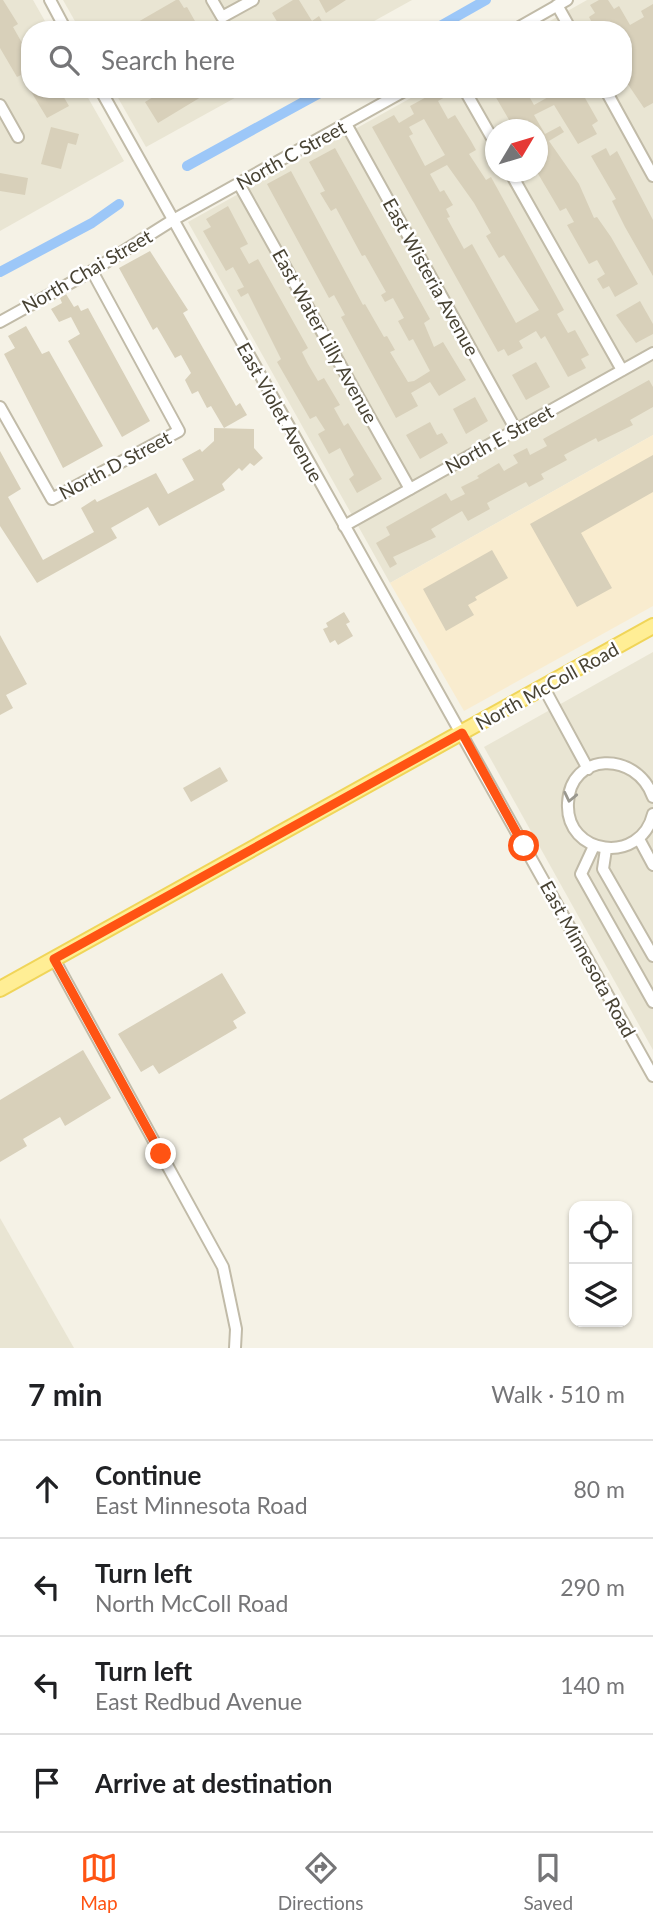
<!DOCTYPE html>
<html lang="en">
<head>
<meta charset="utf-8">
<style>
  :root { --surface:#fff; --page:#f2f2f2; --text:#202124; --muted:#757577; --line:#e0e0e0; --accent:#ff5313 }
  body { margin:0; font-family:Lato,sans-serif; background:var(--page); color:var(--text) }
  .controls { position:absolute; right:21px; bottom:21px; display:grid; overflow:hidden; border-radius:14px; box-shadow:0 2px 5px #0004 }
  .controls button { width:63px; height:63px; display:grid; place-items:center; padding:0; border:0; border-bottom:2px solid var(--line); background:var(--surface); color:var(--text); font:35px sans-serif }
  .compass { position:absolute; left:485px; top:119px; width:63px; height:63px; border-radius:50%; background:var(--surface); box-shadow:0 2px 5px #0004; rotate:52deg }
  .stop { position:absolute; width:21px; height:21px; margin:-16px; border:5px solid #ff5313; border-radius:50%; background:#fff }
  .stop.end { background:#ff5313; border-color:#fff; box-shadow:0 2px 7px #0008 }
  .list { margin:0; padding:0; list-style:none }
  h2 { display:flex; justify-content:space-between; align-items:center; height:91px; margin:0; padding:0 28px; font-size:30px }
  h2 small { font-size:23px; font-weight:400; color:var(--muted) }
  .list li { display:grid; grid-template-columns:46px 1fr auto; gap:21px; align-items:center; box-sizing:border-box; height:98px; padding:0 28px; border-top:2px solid var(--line) }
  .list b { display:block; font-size:26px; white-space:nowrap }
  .list p { margin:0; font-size:23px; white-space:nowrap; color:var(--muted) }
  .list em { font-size:23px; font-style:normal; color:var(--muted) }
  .icon { flex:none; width:38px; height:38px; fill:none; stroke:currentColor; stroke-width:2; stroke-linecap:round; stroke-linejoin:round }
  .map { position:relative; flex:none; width:653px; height:1348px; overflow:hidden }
  .search { position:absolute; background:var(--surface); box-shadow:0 2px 5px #0004; left:21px; right:21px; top:21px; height:77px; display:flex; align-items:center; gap:18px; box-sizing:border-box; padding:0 24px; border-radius:28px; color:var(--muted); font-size:26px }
  .sheet { height:483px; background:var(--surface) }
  nav { display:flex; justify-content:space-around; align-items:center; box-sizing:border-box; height:98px; border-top:2px solid var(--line); background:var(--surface); font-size:19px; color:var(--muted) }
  nav a { display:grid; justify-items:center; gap:4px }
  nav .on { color:var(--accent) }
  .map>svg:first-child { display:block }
  .residential { fill:#e9e5d3; fill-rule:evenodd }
  .commercial { fill:#f9eccf }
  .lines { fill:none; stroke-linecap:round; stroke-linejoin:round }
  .canal { stroke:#9cc7f8; stroke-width:10 }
  .building { fill:#d8d0ba; fill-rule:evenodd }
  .minor-casing { stroke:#c1bba8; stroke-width:14 }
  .major-casing { stroke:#f0d559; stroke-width:18 }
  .minor { stroke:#fff; stroke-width:10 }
  .major { stroke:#ffee95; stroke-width:14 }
  .oneway { stroke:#9a988f }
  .route { stroke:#ff5313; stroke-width:9 }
  .labels { text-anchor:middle; stroke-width:5; stroke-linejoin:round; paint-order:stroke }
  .street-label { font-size:19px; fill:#484334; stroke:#fff }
</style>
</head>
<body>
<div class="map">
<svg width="653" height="1348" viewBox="0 0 653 1348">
  <rect width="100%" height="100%" fill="#f5f2e6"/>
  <g class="residential">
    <polygon points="0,0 33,0 50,30 30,30 30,89 83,89 124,161 0,231"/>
    <polygon points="63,0 412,0 358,30 80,30"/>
    <path d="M587,0H653V435L390,583L188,222L427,89H623V30H534ZM496,130H538V172H496Z"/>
    <polygon points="113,89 251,89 146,147"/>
    <polygon points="653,652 653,1050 484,747"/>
    <polygon points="0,1218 74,1348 0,1348"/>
  </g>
  <polygon class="commercial" points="653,435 653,606 464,711 390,583"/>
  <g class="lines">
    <g class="canal">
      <polyline points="433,30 486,0"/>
      <polyline points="187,166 327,89"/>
      <polyline points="0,272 92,223 119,204"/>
    </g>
  </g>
  <g class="building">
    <polygon points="0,0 3,0 18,24 13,27 30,57 30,89 59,89 69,106 47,118 21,75 17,77 0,48"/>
    <polygon points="176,0 179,0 184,8 187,7 200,30 159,30 156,25 149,30 124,30"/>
    <polygon points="293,0 299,0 312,21 319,16 325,27 320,30 282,30 272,13"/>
    <polygon points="319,0 346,0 326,13"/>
    <polygon points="599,0 608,0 614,9 619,6 630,25 644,17 641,11 653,4 653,103 644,108 623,77 623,30 596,30 589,17 595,13 590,5"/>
    <polygon points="180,89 196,89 201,97 158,123 145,102 163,91 167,97"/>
    <path d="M441,89L445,97L438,101L448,119L455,115L471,141L476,150L469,154L486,180L491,177L564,310L557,314L568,333L575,330L589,355L581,359L586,368L568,377L545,336L541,339L536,331L519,341L523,348L508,356L504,349L498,352L372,127L394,115L399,123L414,114L410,106ZM424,119L445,155L425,166L409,136L413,134L409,127ZM447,165L474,203L491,233L486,236L499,258L504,255L539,310L516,323L472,244L464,249L447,218L450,217L446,209L453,205L444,190L440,192L430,174Z"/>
    <polygon points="491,89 525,89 534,105 550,96 546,89 580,89 598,121 592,125 597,134 578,144 554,105 534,115 545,134 560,126 564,132 549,141 579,184 594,218 597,217 611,237 638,284 615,297 609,286 603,289 597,279 605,274 597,260 589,264 567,225 574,222 566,208 560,211 537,172 537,130 515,130"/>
    <polygon points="51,127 79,134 76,145 68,143 61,169 41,164"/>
    <polygon points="335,148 430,319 424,323 434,347 443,342 466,380 439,396 430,382 411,393 418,406 396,418 341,317 345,315 334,295 329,298 267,184 291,171 363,305 365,304 384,337 387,336 395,350 390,352 408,382 414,381 430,371 413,339 409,341 398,321 404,318 393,298 385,302 381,295 386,292 365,255 362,256 336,208 331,211 320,193 325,191 309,162"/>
    <polygon points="606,148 610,156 617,151 653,220 653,276 625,227 612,201 616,199 591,156"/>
    <polygon points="0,173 28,178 25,195 0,191"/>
    <polygon points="228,206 248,244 240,248 249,264 258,259 308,348 302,352 308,364 318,381 324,378 340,405 334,408 344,426 348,423 382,479 357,493 349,479 354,475 340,448 329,454 318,434 325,430 316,416 310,419 277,362 281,359 248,293 241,297 237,290 244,287 233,267 226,271 203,231 211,227 206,219"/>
    <polygon points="150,251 188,310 183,313 236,406 240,403 247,415 224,428 211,406 207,408 198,391 192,394 185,380 191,373 181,355 175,358 157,327 153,330 119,268"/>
    <polygon points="66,294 74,307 78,305 81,311 88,308 150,421 122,437 68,341 80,334 71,317 59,322 51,309 62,303 60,298"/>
    <polygon points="640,301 653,324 653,334 636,343 616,315"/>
    <polygon points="26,326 42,354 49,351 103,446 63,468 4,354 15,348 8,336"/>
    <polygon points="536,362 550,387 526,400 512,375"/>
    <polygon points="649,380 653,387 653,407 630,420 633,425 598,442 596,438 564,455 567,460 541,474 544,479 529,487 526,482 511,490 487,503 490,509 468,521 462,511 431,529 436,537 393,557 397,564 390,568 376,543 390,535 386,527 446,493 451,501 465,494 461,487 479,478 477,476 499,463 504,471 518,463 513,455 527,448 530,455 547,446 543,439"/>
    <polygon points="475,397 488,421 466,434 453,409"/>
    <polygon points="430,422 437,435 442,433 448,443 420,459 406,435"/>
    <polygon points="214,428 254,429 254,448 263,458 254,466 250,463 242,471 239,468 222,484 225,490 159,526 148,507 111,528 117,538 37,583 0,526 0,451 21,489 8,497 43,560 94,532 81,508 95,499 97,502 156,473 168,494 194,480 182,459 200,449 202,452 214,441"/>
    <polygon points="653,455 653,492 581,533 612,588 577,607 530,524"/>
    <polygon points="492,550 508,578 475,597 477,600 468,605 474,615 446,631 423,589"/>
    <polygon points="344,612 350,622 346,624 353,636 338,645 335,640 330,643 323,629 328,627 326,623"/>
    <polygon points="0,635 27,684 6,695 13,708 0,715"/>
    <polygon points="220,767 228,781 191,802 183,788"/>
    <polygon points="222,973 246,1013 233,1021 237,1028 159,1074 153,1065 141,1072 118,1034"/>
    <polygon points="83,1050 111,1098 65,1126 60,1117 23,1139 27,1146 0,1162 0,1100"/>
  </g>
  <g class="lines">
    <g class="minor-casing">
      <g id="minor">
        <polyline points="50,0 66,30"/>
        <polyline points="212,0 222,17 253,0"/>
        <polyline points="557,5 571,30"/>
        <polyline points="514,30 567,0"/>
        <polyline points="100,89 653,1076"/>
        <polyline points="464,89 496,145"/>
        <polyline points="605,89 653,176"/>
        <polyline points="0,105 18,137"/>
        <polyline points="346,124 516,430"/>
        <polyline points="510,172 622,370"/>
        <polyline points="239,184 410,489"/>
        <polyline points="0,322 92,271 173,220 408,89"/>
        <polyline points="0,407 52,499 179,431 92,271"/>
        <polyline points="344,526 653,353"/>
        <polyline points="544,688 588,769"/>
        <path d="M653,797C636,750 570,752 568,803C565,856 641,865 653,814"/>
        <polyline points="639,839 653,865"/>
        <polyline points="594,846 581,874 653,1002"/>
        <polyline points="606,849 603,869 653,956"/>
        <polyline points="54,959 223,1267 236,1329 235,1348"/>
      </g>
    </g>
    <g class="major-casing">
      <polyline id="major" points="0,989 653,626"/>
    </g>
    <use href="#minor" class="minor"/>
    <use href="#major" class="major"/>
  </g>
  <defs><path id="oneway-chevron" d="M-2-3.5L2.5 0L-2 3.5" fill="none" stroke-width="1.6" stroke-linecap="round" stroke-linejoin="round" transform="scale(1.75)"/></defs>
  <use class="oneway" href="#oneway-chevron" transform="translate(570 797) rotate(102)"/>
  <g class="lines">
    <polyline class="route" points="161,1154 54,959 462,733 524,846"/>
  </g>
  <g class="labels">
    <g class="street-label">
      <text transform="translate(291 155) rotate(-29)" y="7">North C Street</text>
      <text transform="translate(87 271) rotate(-30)" y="7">North Chai Street</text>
      <text transform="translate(431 277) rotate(61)" y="7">East Wisteria Avenue</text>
      <text transform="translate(325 336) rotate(61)" y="7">East Water Lilly Avenue</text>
      <text transform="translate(280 412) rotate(61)" y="7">East Violet Avenue</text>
      <text transform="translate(499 439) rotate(-29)" y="7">North E Street</text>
      <text transform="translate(115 465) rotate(-28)" y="7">North D Street</text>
      <text transform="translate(547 686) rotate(-29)" y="7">North McColl Road</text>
      <text transform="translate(588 959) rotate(61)" y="7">East Minnesota Road</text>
    </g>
  </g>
</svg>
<div class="controls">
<button><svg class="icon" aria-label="locate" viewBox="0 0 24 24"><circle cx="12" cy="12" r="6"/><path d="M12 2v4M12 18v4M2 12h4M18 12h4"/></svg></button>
<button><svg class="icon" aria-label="layers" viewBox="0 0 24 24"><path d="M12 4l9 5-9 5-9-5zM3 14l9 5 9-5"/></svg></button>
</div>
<svg class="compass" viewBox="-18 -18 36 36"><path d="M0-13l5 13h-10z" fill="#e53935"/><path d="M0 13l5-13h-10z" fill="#757577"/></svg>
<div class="stop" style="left:524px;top:846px"></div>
<div class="stop end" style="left:161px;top:1154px"></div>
<div class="search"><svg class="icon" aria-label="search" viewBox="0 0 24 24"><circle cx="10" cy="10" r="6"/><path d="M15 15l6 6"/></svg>Search here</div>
</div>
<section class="sheet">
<h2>7 min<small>Walk · 510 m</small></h2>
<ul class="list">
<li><svg class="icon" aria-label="ahead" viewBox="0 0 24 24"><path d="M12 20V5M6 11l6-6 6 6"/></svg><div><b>Continue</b><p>East Minnesota Road</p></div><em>80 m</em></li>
<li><svg class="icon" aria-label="left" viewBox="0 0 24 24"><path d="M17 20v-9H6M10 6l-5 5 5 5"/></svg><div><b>Turn left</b><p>North McColl Road</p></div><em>290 m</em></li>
<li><svg class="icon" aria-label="left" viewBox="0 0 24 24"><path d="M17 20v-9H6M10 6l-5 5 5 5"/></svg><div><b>Turn left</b><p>East Redbud Avenue</p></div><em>140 m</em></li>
<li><svg class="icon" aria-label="arrive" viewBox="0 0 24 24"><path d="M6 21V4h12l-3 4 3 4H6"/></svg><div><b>Arrive at destination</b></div></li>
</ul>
</section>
<nav>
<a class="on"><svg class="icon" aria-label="map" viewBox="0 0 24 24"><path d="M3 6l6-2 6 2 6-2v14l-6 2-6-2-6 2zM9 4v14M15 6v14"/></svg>Map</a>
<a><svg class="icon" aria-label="directions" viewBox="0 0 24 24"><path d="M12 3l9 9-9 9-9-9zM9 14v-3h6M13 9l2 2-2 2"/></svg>Directions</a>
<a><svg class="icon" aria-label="saved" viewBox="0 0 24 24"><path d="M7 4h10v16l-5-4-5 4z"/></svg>Saved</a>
</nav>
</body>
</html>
